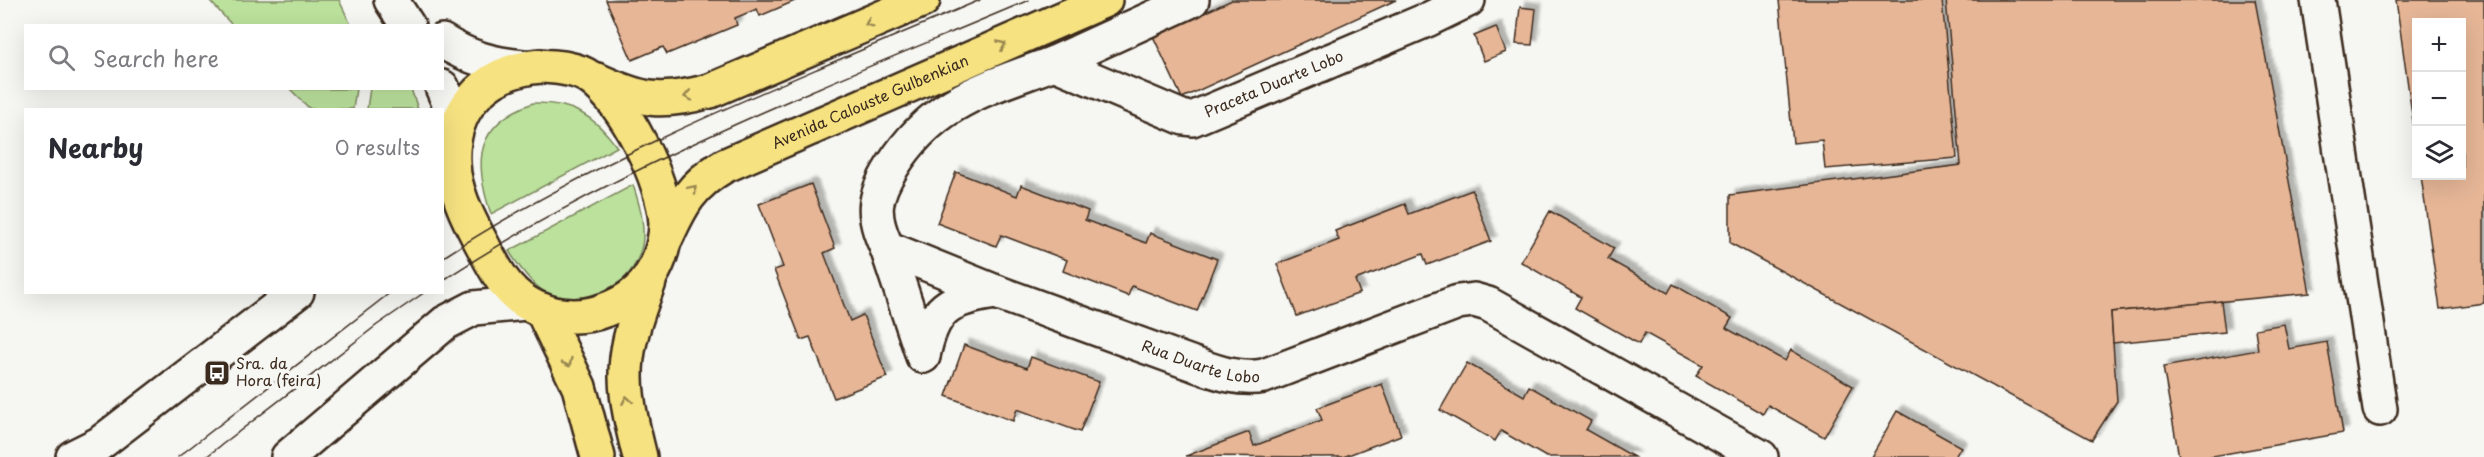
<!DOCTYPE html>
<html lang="en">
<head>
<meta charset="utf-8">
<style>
  :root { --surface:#fff; --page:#f7f7f7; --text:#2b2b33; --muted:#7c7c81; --line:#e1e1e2 }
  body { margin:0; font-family:"Playpen Sans",sans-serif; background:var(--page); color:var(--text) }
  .controls { position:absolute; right:18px; top:18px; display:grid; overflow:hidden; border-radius:0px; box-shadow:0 6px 24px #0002 }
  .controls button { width:54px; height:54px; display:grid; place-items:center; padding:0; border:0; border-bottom:2px solid var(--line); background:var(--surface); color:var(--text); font:30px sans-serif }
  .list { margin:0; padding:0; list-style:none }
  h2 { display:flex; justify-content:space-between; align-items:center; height:78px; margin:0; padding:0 24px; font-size:26px }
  h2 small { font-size:20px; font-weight:400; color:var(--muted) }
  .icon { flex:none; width:33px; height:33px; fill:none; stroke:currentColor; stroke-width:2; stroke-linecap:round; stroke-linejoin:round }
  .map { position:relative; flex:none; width:2484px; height:457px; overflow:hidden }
  .search { position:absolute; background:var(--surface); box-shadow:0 6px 24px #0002; left:24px; top:24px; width:420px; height:66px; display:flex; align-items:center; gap:15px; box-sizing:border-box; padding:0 21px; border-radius:0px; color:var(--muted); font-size:22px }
  .panel { position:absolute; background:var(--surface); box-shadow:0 6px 24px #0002; left:24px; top:108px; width:420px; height:186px; border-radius:0px }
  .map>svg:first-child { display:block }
  .green { fill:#bbe19c; stroke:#7b865d; stroke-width:1.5 }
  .building { fill:#e6b697; stroke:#3b2a1e; stroke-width:1.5; filter:url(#shadow) }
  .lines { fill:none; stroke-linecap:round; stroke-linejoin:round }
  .minor-casing { stroke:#3b2a1e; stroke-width:38 }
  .major-casing { stroke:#3b2a1e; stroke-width:38 }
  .minor { stroke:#f6f6f2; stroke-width:33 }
  .major { stroke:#f6e281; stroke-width:33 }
  .tram { stroke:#3b2a1e; stroke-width:1.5 }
  .oneway { stroke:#988650 }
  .labels { text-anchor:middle; stroke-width:6; stroke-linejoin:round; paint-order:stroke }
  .street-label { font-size:15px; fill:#3b2a1e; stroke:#f6f6f2 }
  .poi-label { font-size:15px; fill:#3b2a1e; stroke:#f6f6f2; text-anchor:start }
</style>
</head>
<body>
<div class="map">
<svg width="2484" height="457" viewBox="0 0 2484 457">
  <defs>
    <filter id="shadow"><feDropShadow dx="5.5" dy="-5.5" stdDeviation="1.5" flood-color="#0004"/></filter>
  </defs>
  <rect width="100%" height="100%" fill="#f6f6f2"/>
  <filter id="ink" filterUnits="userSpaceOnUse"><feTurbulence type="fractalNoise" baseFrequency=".0167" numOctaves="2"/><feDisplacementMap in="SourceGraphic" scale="12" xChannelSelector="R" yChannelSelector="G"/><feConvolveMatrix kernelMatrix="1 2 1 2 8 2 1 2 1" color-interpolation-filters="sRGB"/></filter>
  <g filter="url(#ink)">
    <g class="green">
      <polygon points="209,0 339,0 351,25 232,25"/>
      <polygon points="370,88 411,89 418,109 367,109"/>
      <polygon points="290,89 356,89 353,109 310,109"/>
      <path d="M533,103C572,102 595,116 617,147L491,214C473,161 475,124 533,103Z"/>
      <path d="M633,185C639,203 644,220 643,239C639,281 593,310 554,297C535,290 519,267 509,251Z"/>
    </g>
    <g class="building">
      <polygon points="606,0 797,0 760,16 757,9 735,18 737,25 667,54 663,47 632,60"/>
      <polygon points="1232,0 1396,0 1182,98 1153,36"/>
      <polygon points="1779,0 1942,0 1957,158 1825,169 1822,140 1793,143"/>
      <polygon points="1946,0 2255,0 2310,293 2111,312 2117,401 2092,440 1730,243 1730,195 1961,165"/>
      <polygon points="2396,0 2484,0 2484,303 2440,309 2421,176 2462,176 2462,22 2416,22 2416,143"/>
      <polygon points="1520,7 1536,9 1532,45 1516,44"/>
      <polygon points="1496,27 1506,52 1484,61 1474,36"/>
      <polygon points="956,172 1017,196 1021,185 1088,211 1085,220 1146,243 1150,233 1217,259 1197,311 1132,286 1128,296 1063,271 1067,260 1001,235 996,246 937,223"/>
      <polygon points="811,184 835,248 824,253 850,321 863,315 887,377 834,398 810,337 801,340 774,270 783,267 759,204"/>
      <polygon points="1472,190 1491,241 1427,265 1423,254 1355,280 1360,293 1297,316 1277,264 1339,240 1335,231 1405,204 1409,214"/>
      <polygon points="1550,211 1614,248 1608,259 1668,293 1673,284 1732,318 1726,328 1785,361 1791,350 1853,386 1824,437 1768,405 1763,414 1696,376 1703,365 1645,333 1639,344 1575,308 1581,297 1521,262"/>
      <polygon points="2221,301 2225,332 2113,343 2111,312"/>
      <polygon points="2284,324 2289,349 2327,342 2343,433 2207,457 2179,457 2163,367 2258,350 2255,329"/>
      <polygon points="964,345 1027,368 1031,357 1099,382 1080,432 1017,409 1013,421 946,396"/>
      <polygon points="1467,363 1524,396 1529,386 1591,421 1586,430 1634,457 1546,457 1501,431 1495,441 1440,410"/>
      <polygon points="1382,384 1401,435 1343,457 1186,456 1249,432 1254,446 1322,420 1317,408"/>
      <polygon points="1897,411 1961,447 1955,457 1871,457"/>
    </g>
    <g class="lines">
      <g class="minor-casing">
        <g id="minor">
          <polyline points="391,0 408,26"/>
          <path id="s1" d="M1192,0L1054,63L1184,118L1192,119L1429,19L1468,0"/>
          <polyline points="2318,0 2380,409"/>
          <path d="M442,41C469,58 492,64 523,67"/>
          <path id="s2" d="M1054,63C985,89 933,101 892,167C873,197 871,215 887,248L996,292L1188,362C1214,371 1237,381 1264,376L1458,302L1474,300L1488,304L1761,457"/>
          <polyline points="442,87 450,105 453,141"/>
          <polyline points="887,248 923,356"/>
          <path d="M923,356C933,307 948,299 996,292"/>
          <polyline points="73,457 99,444 297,292"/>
          <polyline points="288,457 445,323 474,308 526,303"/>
        </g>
      </g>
      <g class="major-casing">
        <g id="major">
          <path d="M541,66C556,67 576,68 589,77C624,100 664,181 666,223C666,240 660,261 651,275C641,292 624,303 605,310C580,320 550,317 527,303C505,290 494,267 483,246C471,224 458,199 454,174C446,114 481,71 541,66Z"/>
          <path d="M597,80C643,101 660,104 710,91L923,0"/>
          <path id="s3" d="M666,238C681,205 691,185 724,166L1105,0"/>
          <polyline points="542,310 579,387 598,457"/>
          <path d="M640,457C620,378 620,358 649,282"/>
        </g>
      </g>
      <use href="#minor" class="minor"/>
      <use href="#major" class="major"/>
      <g class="tram">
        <path d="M442,258C610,149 798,78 980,0"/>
        <path d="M442,281C623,162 830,84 1029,0"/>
        <polyline points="178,457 391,292"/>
        <polyline points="206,457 377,325 425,292"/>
      </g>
    </g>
    <defs><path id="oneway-chevron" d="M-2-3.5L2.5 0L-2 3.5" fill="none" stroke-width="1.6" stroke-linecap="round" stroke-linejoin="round" transform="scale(1.5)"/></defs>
    <g class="oneway">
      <use href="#oneway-chevron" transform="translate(869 23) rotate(157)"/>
      <use href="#oneway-chevron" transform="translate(1002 45) rotate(-23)"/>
      <use href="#oneway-chevron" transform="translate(688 96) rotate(168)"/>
      <use href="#oneway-chevron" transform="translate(693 189) rotate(-50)"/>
      <use href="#oneway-chevron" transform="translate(568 363) rotate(64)"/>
      <use href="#oneway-chevron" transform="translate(627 400) rotate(-100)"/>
    </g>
  </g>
  <defs>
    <g id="bus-square" transform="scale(1.35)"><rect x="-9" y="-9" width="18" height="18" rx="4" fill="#3b2a1e" stroke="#f6f6f2"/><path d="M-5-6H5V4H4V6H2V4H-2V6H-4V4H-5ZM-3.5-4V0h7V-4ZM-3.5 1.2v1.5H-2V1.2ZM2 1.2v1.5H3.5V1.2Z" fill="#fff"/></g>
  </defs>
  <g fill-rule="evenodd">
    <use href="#bus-square" x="217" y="373"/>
  </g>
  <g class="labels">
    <g class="street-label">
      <text dy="5" stroke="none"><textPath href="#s1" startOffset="390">Praceta Duarte Lobo</textPath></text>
      <text dy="5" stroke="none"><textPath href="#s3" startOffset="254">Avenida Calouste Gulbenkian</textPath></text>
      <text dy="5" stroke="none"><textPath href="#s2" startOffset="618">Rua Duarte Lobo</textPath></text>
    </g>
    <g class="poi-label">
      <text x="236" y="369">Sra. da<tspan x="236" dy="17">Hora (feira)</tspan></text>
    </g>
  </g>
</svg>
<div class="controls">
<button>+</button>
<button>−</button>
<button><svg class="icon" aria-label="layers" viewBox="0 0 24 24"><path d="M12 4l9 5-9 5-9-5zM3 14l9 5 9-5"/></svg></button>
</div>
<div class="search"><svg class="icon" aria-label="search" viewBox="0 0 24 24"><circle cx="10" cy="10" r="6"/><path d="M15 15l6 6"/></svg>Search here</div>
<section class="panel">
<h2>Nearby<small>0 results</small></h2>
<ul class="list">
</ul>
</section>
</div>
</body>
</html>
